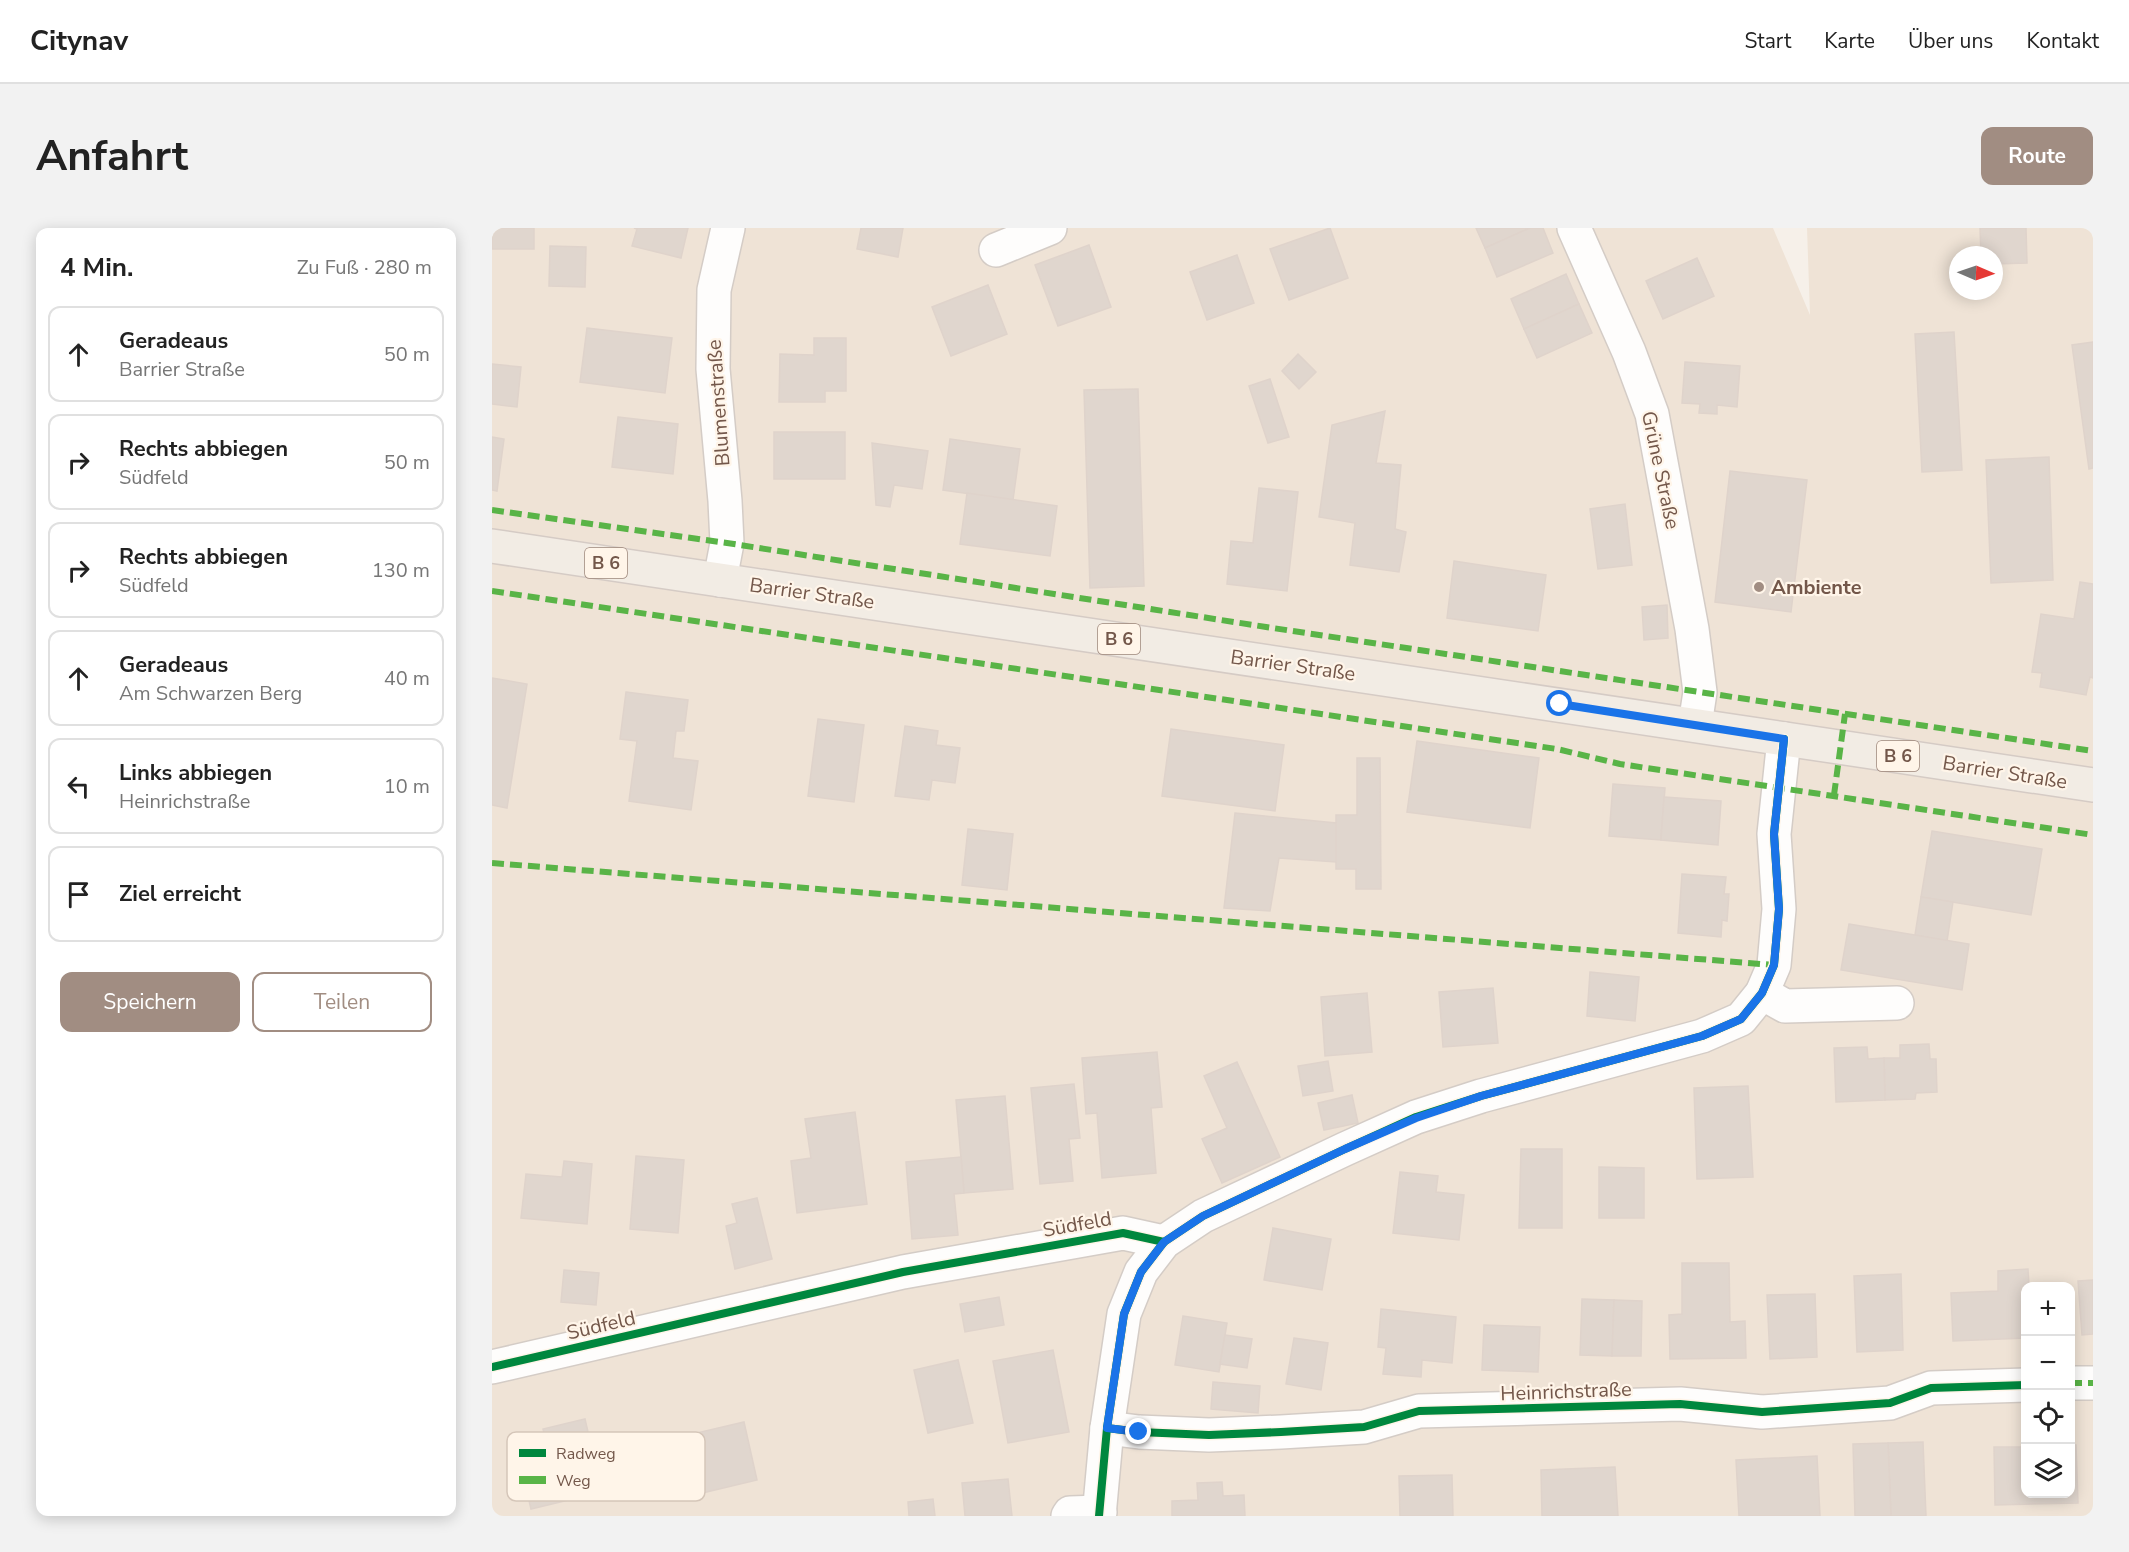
<!DOCTYPE html>
<html lang="de">
<head>
<meta charset="utf-8">
<style>
  :root { --surface:#fff; --page:#f2f2f2; --text:#222; --muted:#767676; --line:#e0e0e0; --accent:#a18d82 }
  body { margin:0; font-family:"Nunito Sans",sans-serif; background:var(--page); color:var(--text) }
  .controls { position:absolute; right:18px; bottom:18px; display:grid; overflow:hidden; border-radius:12px; box-shadow:0 3px 15px #0003 }
  .controls button { width:54px; height:54px; display:grid; place-items:center; padding:0; border:0; border-bottom:2px solid var(--line); background:var(--surface); color:var(--text); font:30px sans-serif }
  .compass { position:absolute; left:1457px; top:18px; width:54px; height:54px; border-radius:50%; background:var(--surface); box-shadow:0 3px 15px #0003; rotate:92deg }
  .stop { position:absolute; width:18px; height:18px; margin:-14px; border:4px solid #1a73e8; border-radius:50%; background:#fff }
  .stop.end { background:#1a73e8; border-color:#fff; box-shadow:0 2px 6px #0008 }
  .list { margin:0; padding:0; list-style:none }
  h2 { display:flex; justify-content:space-between; align-items:center; height:78px; margin:0; padding:0 24px; font-size:26px }
  h2 small { font-size:20px; font-weight:400; color:var(--muted) }
  .list li { display:grid; grid-template-columns:39px 1fr auto; gap:18px; align-items:center; box-sizing:border-box; height:96px; margin:0 12px 12px; padding:0 12px; border:2px solid var(--line); border-radius:12px }
  .list b { display:block; font-size:22px; white-space:nowrap }
  .list p { margin:0; font-size:20px; white-space:nowrap; color:var(--muted) }
  .list em { font-size:20px; font-style:normal; color:var(--muted) }
  .actions { display:flex; gap:12px; padding:18px 24px }
  .actions a { flex:1; padding:14px 0; border:2px solid var(--accent); border-radius:12px; text-align:center; font-size:21px; color:var(--accent) }
  .actions .main { background:var(--accent); color:#fff }
  .icon { flex:none; width:33px; height:33px; fill:none; stroke:currentColor; stroke-width:2; stroke-linecap:round; stroke-linejoin:round }
  .map { position:relative; flex:none; width:1601px; height:1288px; overflow:hidden; border-radius:12px }
  header { display:flex; align-items:center; gap:36px; box-sizing:border-box; height:84px; padding:0 30px; background:var(--surface); border-bottom:2px solid var(--line) }
  header strong { font-size:28px }
  nav { display:flex; gap:33px; margin-inline-start:auto; font-size:21px }
  .intro { display:flex; align-items:center; justify-content:space-between; box-sizing:border-box; height:144px; padding:0 36px }
  h1 { margin:0; font-size:42px }
  .button { padding:15px 27px; border-radius:12px; background:var(--accent); color:#fff; font-size:21px; font-weight:700 }
  main { display:flex; gap:36px; padding:0 36px }
  aside { flex:1; background:var(--surface); border-radius:12px; box-shadow:0 3px 15px #0003 }
  .map>svg:first-child { display:block }
  .residential { fill:#efe3d6; fill-rule:evenodd }
  .building { fill:#e0d6ce; stroke:#dfd3cb; stroke-width:1.5 }
  .lines { fill:none; stroke-linecap:round; stroke-linejoin:round }
  .minor-casing { stroke:#d4ccc6; stroke-width:36 }
  .major-casing { stroke:#d5cbc5; stroke-width:36 }
  .minor { stroke:#fefdfc; stroke-width:33 }
  .major { stroke:#f2ece4; stroke-width:33 }
  .quiet { stroke:#59b447; stroke-width:6; stroke-dasharray:12 6; stroke-linecap:butt }
  .cycleway-casing { stroke:#fff5e9; stroke-width:11 }
  .cycleway { stroke:#00873e; stroke-width:8 }
  .route { stroke:#1a73e8; stroke-width:8 }
  .poi-dot { fill:#a18d82; stroke:#fff5e9; stroke-width:2 }
  .labels { text-anchor:middle; stroke-width:4.5; stroke-linejoin:round; paint-order:stroke }
  .shield { fill:#fff5e9; stroke:#9d867a; stroke-width:1.5 }
  .shield-label { font-size:18px; font-weight:bold; fill:#73574a }
  .street-label { font-size:20px; fill:#73574a; stroke:#fff5e9 }
  .poi-label { font-size:20px; font-weight:bold; fill:#73574a; stroke:#fff5e9; text-anchor:start }
  .key { fill:#fff5e9; stroke:#d5c6b9; stroke-width:1.5 }
  .key-label { font-size:16px; fill:#73574a }
</style>
</head>
<body>
<header>
<strong>Citynav</strong>
<nav><a>Start</a><a>Karte</a><a>Über uns</a><a>Kontakt</a></nav>
</header>
<div class="intro"><h1>Anfahrt</h1><a class="button">Route</a></div>
<main>
<aside>
<h2>4 Min.<small>Zu Fuß · 280 m</small></h2>
<ul class="list">
<li><svg class="icon" aria-label="ahead" viewBox="0 0 24 24"><path d="M12 20V5M6 11l6-6 6 6"/></svg><div><b>Geradeaus</b><p>Barrier Straße</p></div><em>50 m</em></li>
<li><svg class="icon" aria-label="right" viewBox="0 0 24 24"><path d="M7 20v-9h11M14 6l5 5-5 5"/></svg><div><b>Rechts abbiegen</b><p>Südfeld</p></div><em>50 m</em></li>
<li><svg class="icon" aria-label="right" viewBox="0 0 24 24"><path d="M7 20v-9h11M14 6l5 5-5 5"/></svg><div><b>Rechts abbiegen</b><p>Südfeld</p></div><em>130 m</em></li>
<li><svg class="icon" aria-label="ahead" viewBox="0 0 24 24"><path d="M12 20V5M6 11l6-6 6 6"/></svg><div><b>Geradeaus</b><p>Am Schwarzen Berg</p></div><em>40 m</em></li>
<li><svg class="icon" aria-label="left" viewBox="0 0 24 24"><path d="M17 20v-9H6M10 6l-5 5 5 5"/></svg><div><b>Links abbiegen</b><p>Heinrichstraße</p></div><em>10 m</em></li>
<li><svg class="icon" aria-label="arrive" viewBox="0 0 24 24"><path d="M6 21V4h12l-3 4 3 4H6"/></svg><div><b>Ziel erreicht</b></div></li>
</ul>
<div class="actions"><a class="main">Speichern</a><a>Teilen</a></div>
</aside>
<div class="map">
<svg width="1601" height="1288" viewBox="0 0 1601 1288">
  <rect width="100%" height="100%" fill="#f6f0e9"/>
  <path class="residential" d="M0,0H1281L1318,87L1315,0H1601V1288H0ZM1466,27H1502V63H1466ZM1534,1058H1578V1266H1534Z"/>
  <g class="building">
    <rect x="0" y="0" width="42" height="21"/>
    <polygon points="142,0 196,0 189,30 140,18 145,1"/>
    <polygon points="369,0 411,0 406,29 365,21"/>
    <polygon points="838,0 856,50 797,72 778,21"/>
    <polygon points="984,0 1038,0 993,20"/>
    <polygon points="1038,0 1051,0 1061,25 1005,49 993,20"/>
    <polygon points="1488,0 1534,0 1535,35 1502,36 1502,27 1489,27"/>
    <polygon points="597,17 619,79 566,98 543,37"/>
    <polygon points="58,18 94,19 93,59 57,58"/>
    <polygon points="745,27 762,75 715,92 698,44"/>
    <polygon points="1205,30 1222,68 1171,91 1154,53"/>
    <polygon points="1074,46 1087,76 1032,101 1019,71"/>
    <polygon points="496,57 515,106 459,128 440,79"/>
    <polygon points="1087,76 1100,105 1045,130 1032,101"/>
    <polygon points="95,100 180,110 173,165 88,154"/>
    <polygon points="1462,104 1470,242 1430,244 1423,106"/>
    <polygon points="322,110 354,110 354,163 333,163 333,174 287,174 288,126 322,127"/>
    <polygon points="1601,114 1601,240 1597,241 1580,117"/>
    <polygon points="806,126 824,144 807,161 790,143"/>
    <polygon points="1193,134 1248,138 1245,179 1225,177 1225,186 1207,185 1208,176 1190,175"/>
    <polygon points="0,136 29,139 25,179 0,176"/>
    <polygon points="778,151 797,209 776,215 757,158"/>
    <polygon points="646,161 652,358 598,360 592,162"/>
    <polygon points="893,183 884,235 909,237 903,301 914,304 907,344 858,337 863,295 827,289 840,197"/>
    <polygon points="126,189 186,196 181,246 120,239"/>
    <rect x="282" y="204" width="71" height="47"/>
    <polygon points="0,209 12,211 5,263 0,262"/>
    <polygon points="458,211 528,221 521,272 451,262"/>
    <polygon points="380,215 436,223 430,261 402,257 398,279 384,277"/>
    <polygon points="1557,229 1561,352 1499,355 1494,232"/>
    <polygon points="1238,243 1315,252 1299,384 1223,374"/>
    <polygon points="767,260 806,264 795,363 735,356 739,313 761,315"/>
    <polygon points="475,265 565,278 558,328 468,316"/>
    <polygon points="1133,276 1140,337 1106,341 1098,281"/>
    <polygon points="962,333 1054,347 1046,403 955,390"/>
    <polygon points="1588,354 1601,356 1601,450 1598,449 1594,467 1548,459 1550,445 1540,444 1549,386 1582,391"/>
    <polygon points="1175,377 1176,410 1152,412 1150,379"/>
    <polygon points="0,450 35,456 15,580 0,577"/>
    <polygon points="134,464 196,472 192,503 184,503 181,530 206,533 199,582 137,573 145,513 128,511"/>
    <polygon points="326,491 372,497 362,574 316,568"/>
    <polygon points="413,498 446,503 444,517 468,520 463,555 440,552 437,572 403,568"/>
    <polygon points="679,501 792,517 783,583 670,568"/>
    <polygon points="925,513 1047,530 1038,600 915,584"/>
    <polygon points="865,530 888,530 889,661 864,661 864,641 844,641 844,587 865,587"/>
    <polygon points="1121,556 1173,560 1169,612 1117,608"/>
    <polygon points="1172,569 1229,573 1226,617 1169,612"/>
    <polygon points="743,585 844,595 844,634 787,630 778,683 732,680"/>
    <polygon points="476,601 521,606 515,662 470,657"/>
    <polygon points="1440,603 1550,621 1539,687 1429,669"/>
    <polygon points="1190,646 1234,649 1232,666 1237,666 1235,693 1230,692 1229,709 1186,705"/>
    <polygon points="1429,669 1461,674 1455,713 1423,707"/>
    <polygon points="1357,696 1477,716 1470,762 1349,742"/>
    <polygon points="1098,744 1147,749 1143,793 1095,788"/>
    <polygon points="1001,760 1006,815 951,819 947,764"/>
    <polygon points="875,765 880,824 833,828 829,769"/>
    <polygon points="1437,816 1438,831 1444,831 1445,864 1424,865 1423,871 1393,872 1392,830 1408,830 1408,817"/>
    <polygon points="1375,819 1376,831 1392,830 1393,872 1344,874 1342,820"/>
    <polygon points="665,824 670,879 659,880 664,945 610,950 605,885 594,886 590,830"/>
    <polygon points="836,833 841,863 811,868 806,838"/>
    <polygon points="745,834 788,929 730,955 710,911 735,900 712,848"/>
    <polygon points="582,856 588,910 577,911 581,953 548,956 539,860"/>
    <polygon points="1256,858 1261,949 1205,951 1202,860"/>
    <polygon points="860,867 866,895 832,902 826,875"/>
    <polygon points="513,868 521,961 472,965 464,872"/>
    <polygon points="363,884 375,976 305,985 299,933 319,930 313,891"/>
    <polygon points="1029,921 1070,921 1070,1000 1027,1000"/>
    <polygon points="144,928 192,932 186,1005 138,1001"/>
    <polygon points="469,929 472,965 462,966 466,1007 420,1011 414,934"/>
    <polygon points="72,933 100,936 95,996 29,990 34,946 70,949"/>
    <polygon points="1107,939 1152,940 1152,990 1107,990"/>
    <polygon points="908,944 946,948 944,964 972,967 967,1012 901,1005"/>
    <polygon points="265,970 280,1031 243,1041 234,998 245,995 240,976"/>
    <polygon points="781,1000 839,1011 830,1062 772,1052"/>
    <polygon points="1190,1035 1237,1035 1238,1094 1253,1093 1254,1130 1178,1131 1177,1087 1190,1086"/>
    <polygon points="1536,1041 1537,1058 1534,1058 1534,1110 1461,1113 1459,1065 1506,1063 1506,1043"/>
    <polygon points="72,1042 107,1045 104,1077 69,1074"/>
    <polygon points="1409,1046 1411,1122 1365,1124 1362,1048"/>
    <polygon points="1601,1052 1601,1106 1590,1107 1586,1053"/>
    <polygon points="1323,1066 1325,1129 1278,1131 1275,1067"/>
    <polygon points="507,1069 512,1097 473,1104 468,1076"/>
    <polygon points="1090,1071 1122,1072 1120,1128 1088,1127"/>
    <polygon points="1122,1072 1150,1073 1149,1128 1120,1128"/>
    <polygon points="889,1081 964,1089 960,1135 930,1132 929,1149 891,1146 894,1120 886,1119"/>
    <polygon points="691,1088 735,1095 727,1144 683,1137"/>
    <polygon points="992,1097 1048,1099 1046,1144 990,1142"/>
    <polygon points="733,1107 760,1111 755,1140 728,1136"/>
    <polygon points="802,1110 836,1115 829,1162 794,1156"/>
    <polygon points="561,1122 577,1204 516,1215 501,1133"/>
    <polygon points="466,1132 481,1195 436,1205 422,1142"/>
    <polygon points="721,1154 768,1158 766,1185 719,1181"/>
    <polygon points="93,1191 110,1264 39,1281 32,1251 61,1244 51,1201"/>
    <polygon points="252,1194 265,1252 206,1266 192,1208"/>
    <polygon points="1431,1214 1434,1288 1399,1288 1396,1215"/>
    <polygon points="1396,1215 1399,1288 1363,1288 1361,1216"/>
    <polygon points="1578,1217 1584,1217 1586,1275 1503,1277 1502,1219 1534,1219 1534,1266 1578,1266"/>
    <polygon points="1325,1228 1328,1288 1247,1288 1244,1232"/>
    <polygon points="1123,1239 1126,1288 1050,1288 1049,1242"/>
    <polygon points="960,1247 961,1288 908,1288 907,1248"/>
    <polygon points="516,1251 520,1288 473,1288 470,1255"/>
    <polygon points="730,1254 731,1268 752,1267 753,1288 680,1288 680,1273 706,1272 705,1255"/>
    <polygon points="441,1271 443,1288 417,1288 416,1274"/>
  </g>
  <g class="lines">
    <g class="minor-casing">
      <g id="minor">
        <polyline points="1082,0 1137,124 1160,186 1200,401 1208,464 1203,497"/>
        <polyline points="504,22 558,0"/>
        <polyline points="228,352 235,315 233,273 221,141 222,62 236,0"/>
        <polyline points="1270,765 1293,778 1405,775"/>
        <polyline points="0,1139 411,1044 631,1005 672,1014"/>
        <polyline points="1578,1155 1601,1155"/>
        <polyline points="615,1200 647,1204 717,1207 789,1204 872,1199 927,1183 1188,1176 1270,1184 1398,1175 1439,1160 1534,1157"/>
        <polyline points="576,1288 578,1285 608,1284"/>
        <polyline points="607,1288 615,1200 632,1086 649,1044 672,1014 711,988 853,921 924,889 989,868 1210,808 1249,791 1270,765 1282,737 1287,681 1282,606 1292,511"/>
      </g>
    </g>
    <g class="major-casing">
      <polyline id="major" points="0,318 1601,557"/>
    </g>
    <use href="#minor" class="minor"/>
    <use href="#major" class="major"/>
    <g class="quiet">
      <polyline points="0,282 235,315 774,399 1601,523"/>
      <polyline points="0,363 1065,521 1128,536 1601,607"/>
      <polyline points="1342,567 1353,486"/>
      <polyline points="0,635 1282,737"/>
      <polyline points="1578,1155 1601,1155"/>
    </g>
    <g class="cycleway-casing">
      <g id="cycleway">
        <polyline points="0,1139 411,1044 631,1005 672,1014"/>
        <polyline points="615,1200 647,1204 717,1207 789,1204 872,1199 927,1183 1188,1176 1270,1184 1398,1175 1439,1160 1534,1157"/>
        <polyline points="607,1288 615,1200 632,1086 649,1044 672,1014 711,988 853,921 924,889 989,868 1210,808 1249,791 1270,765 1282,737 1287,681 1282,606 1292,511"/>
      </g>
    </g>
    <use href="#cycleway" class="cycleway"/>
  </g>
  <g class="lines">
    <polyline class="route" points="647,1204 615,1200 632,1086 649,1044 672,1014 711,988 853,921 924,890 989,868 1210,808 1249,791 1270,765 1282,737 1287,681 1282,606 1292,511 1068,476"/>
  </g>
  <circle class="poi-dot" cx="1267" cy="359" r="6"/>
  <g class="labels">
    <g class="shield">
      <rect x="93" y="320" width="42" height="30" rx="4.5"/>
      <rect x="606" y="396" width="42" height="30" rx="4.5"/>
      <rect x="1385" y="513" width="42" height="30" rx="4.5"/>
    </g>
    <g class="shield-label">
      <text x="114" y="341">B 6</text>
      <text x="627" y="417">B 6</text>
      <text x="1406" y="534">B 6</text>
    </g>
    <g class="street-label">
      <text transform="translate(226 175) rotate(-94)" y="7">Blumenstraße</text>
      <text transform="translate(1169 242) rotate(78)" y="7">Grüne Straße</text>
      <text transform="translate(320 365) rotate(8)" y="7">Barrier Straße</text>
      <text transform="translate(801 437) rotate(8)" y="7">Barrier Straße</text>
      <text transform="translate(1513 544) rotate(9)" y="7">Barrier Straße</text>
      <text transform="translate(585 996) rotate(-10)" y="7">Südfeld</text>
      <text transform="translate(109 1097) rotate(-13)" y="7">Südfeld</text>
      <text transform="translate(1074 1163) rotate(-2)" y="7">Heinrichstraße</text>
    </g>
    <g class="poi-label">
      <text x="1279" y="366">Ambiente</text>
    </g>
  </g>
  <rect x="15" y="1204" width="198" height="69" rx="9" class="key"/>
  <rect x="27" y="1221" width="27" height="8" fill="#00873e"/>
  <rect x="27" y="1248" width="27" height="8" fill="#59b447"/>
  <g class="key-label">
    <text x="64" y="1231">Radweg</text>
    <text x="64" y="1258">Weg</text>
  </g>
</svg>
<div class="controls">
<button>+</button>
<button>−</button>
<button><svg class="icon" aria-label="locate" viewBox="0 0 24 24"><circle cx="12" cy="12" r="6"/><path d="M12 2v4M12 18v4M2 12h4M18 12h4"/></svg></button>
<button><svg class="icon" aria-label="layers" viewBox="0 0 24 24"><path d="M12 4l9 5-9 5-9-5zM3 14l9 5 9-5"/></svg></button>
</div>
<svg class="compass" viewBox="-18 -18 36 36"><path d="M0-13l5 13h-10z" fill="#e53935"/><path d="M0 13l5-13h-10z" fill="#767676"/></svg>
<div class="stop" style="left:1068px;top:476px"></div>
<div class="stop end" style="left:647px;top:1204px"></div>
</div>
</main>
</body>
</html>
